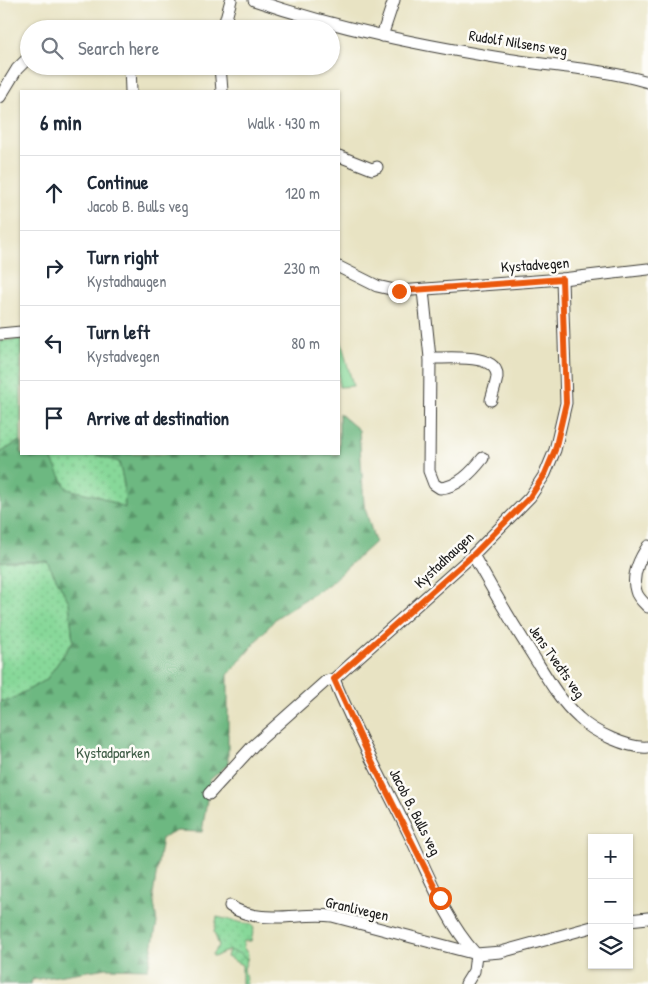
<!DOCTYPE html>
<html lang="en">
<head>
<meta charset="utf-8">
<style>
  :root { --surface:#fff; --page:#f6f6f7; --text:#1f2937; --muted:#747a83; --line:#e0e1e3 }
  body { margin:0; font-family:"Patrick Hand",sans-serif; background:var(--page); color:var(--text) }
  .controls { position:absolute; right:15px; bottom:15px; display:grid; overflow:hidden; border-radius:0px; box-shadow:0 1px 4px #0004 }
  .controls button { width:45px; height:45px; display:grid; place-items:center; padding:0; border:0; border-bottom:1px solid var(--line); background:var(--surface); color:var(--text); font:25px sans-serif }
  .stop { position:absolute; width:15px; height:15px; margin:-11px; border:4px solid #ea580c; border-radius:50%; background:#fff }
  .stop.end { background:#ea580c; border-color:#fff; box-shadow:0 1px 5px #0008 }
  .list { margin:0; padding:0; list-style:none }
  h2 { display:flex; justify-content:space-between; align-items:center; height:65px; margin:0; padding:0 20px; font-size:21px }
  h2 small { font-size:16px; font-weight:400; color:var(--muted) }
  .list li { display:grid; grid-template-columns:32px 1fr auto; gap:15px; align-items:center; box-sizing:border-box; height:75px; padding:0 20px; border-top:1px solid var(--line) }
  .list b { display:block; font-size:19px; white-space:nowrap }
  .list p { margin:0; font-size:16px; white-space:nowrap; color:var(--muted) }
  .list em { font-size:16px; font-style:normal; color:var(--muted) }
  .icon { flex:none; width:28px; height:28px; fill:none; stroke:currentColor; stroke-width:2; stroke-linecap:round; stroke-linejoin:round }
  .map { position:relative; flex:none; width:648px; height:984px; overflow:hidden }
  .search { position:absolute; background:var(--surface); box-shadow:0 1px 4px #0004; left:20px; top:20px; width:320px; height:55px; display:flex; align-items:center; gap:12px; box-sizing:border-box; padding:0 18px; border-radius:28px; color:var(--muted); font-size:19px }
  .panel { position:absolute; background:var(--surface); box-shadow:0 1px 4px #0004; left:20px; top:90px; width:320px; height:365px; border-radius:0px }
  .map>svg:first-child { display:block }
  .grass { fill:url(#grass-dots); stroke:#527a5a }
  .forest { fill:url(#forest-firs); stroke:#446a4e }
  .park { fill:#87d899; stroke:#527a5a }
  .garden { fill:url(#garden-furrows); stroke:#527a5a }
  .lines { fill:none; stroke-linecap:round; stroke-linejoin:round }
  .street-casing { stroke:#3b3a35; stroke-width:13 }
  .street { stroke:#fff; stroke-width:11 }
  .route { stroke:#ea580c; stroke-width:6 }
  .labels { text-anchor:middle; stroke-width:5; stroke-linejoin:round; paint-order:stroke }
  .street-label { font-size:15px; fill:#1c1c1c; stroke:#fdfcf7 }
  .park-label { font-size:15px; fill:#415e48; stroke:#fdfcf7 }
</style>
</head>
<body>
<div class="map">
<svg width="648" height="984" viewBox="0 0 648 984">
  <defs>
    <pattern id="grass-dots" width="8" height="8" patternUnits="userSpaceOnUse" patternTransform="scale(1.25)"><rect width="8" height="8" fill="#87d899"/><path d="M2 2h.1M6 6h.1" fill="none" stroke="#74b983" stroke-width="1.8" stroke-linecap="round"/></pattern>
    <pattern id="forest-firs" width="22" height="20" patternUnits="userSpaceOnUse" patternTransform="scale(1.25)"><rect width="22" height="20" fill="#6db881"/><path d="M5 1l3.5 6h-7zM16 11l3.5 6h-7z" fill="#599569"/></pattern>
    <pattern id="garden-furrows" width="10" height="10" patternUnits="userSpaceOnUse" patternTransform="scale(1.25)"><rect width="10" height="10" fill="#87d899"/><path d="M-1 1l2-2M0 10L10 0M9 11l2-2" fill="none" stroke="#74b983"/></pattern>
  </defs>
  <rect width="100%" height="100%" fill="#fdfcf7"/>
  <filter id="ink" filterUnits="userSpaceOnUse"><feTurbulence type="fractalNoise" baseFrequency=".02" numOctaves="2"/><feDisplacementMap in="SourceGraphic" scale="10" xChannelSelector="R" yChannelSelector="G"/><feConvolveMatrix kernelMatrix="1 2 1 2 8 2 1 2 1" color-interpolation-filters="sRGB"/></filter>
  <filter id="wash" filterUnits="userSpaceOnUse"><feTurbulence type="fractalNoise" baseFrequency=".0096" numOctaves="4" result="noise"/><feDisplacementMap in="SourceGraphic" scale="20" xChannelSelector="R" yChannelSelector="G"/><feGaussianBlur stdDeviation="1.12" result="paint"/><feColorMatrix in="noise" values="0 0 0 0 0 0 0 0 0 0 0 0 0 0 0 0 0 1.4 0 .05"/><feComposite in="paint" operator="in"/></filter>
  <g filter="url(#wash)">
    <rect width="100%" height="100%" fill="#e8e3c3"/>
    <g class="grass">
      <polygon points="21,339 21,440 0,453 0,341"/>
      <polygon points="49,454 94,454 119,462 124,484 125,508 98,496 67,489"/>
      <polygon points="0,561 47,561 69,602 73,641 46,680 8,701 0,701"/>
      <polygon points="217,917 252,925 254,929 251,941 244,941 243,947 248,954 247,960 229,950 214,957 212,954 219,946 214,932"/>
    </g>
    <polygon class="forest" points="339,413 359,430 364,504 375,542 329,584 276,618 228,675 228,764 210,780 202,832 177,831 162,838 153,895 157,923 148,969 107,968 32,980 31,984 0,984 0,701 8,701 46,680 73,641 69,602 47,561 0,561 0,453 21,440 21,454 49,454 67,489 98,496 125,508 124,484 119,462 94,454 339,454"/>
    <polygon class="park" points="339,333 353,386 339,387"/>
    <polygon class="garden" points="229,950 241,954 247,960 244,969 247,984 242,984 242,965 227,957"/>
  </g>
  <g filter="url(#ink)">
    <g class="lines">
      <g class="street-casing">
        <g id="street">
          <path d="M254,0C339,29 425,46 513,60C558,67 604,69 648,82"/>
          <polyline points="223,29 231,0"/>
          <polyline points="382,36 394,0"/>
          <polyline points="130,66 131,91"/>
          <polyline points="220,66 222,91"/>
          <polyline points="0,97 17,69 29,57"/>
          <polyline points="339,156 372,169 377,167"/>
          <polyline points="339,267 377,286 399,291 562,279 648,269"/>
          <path d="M423,290L430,358L429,471L434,484L440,488C458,487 472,472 483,458"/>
          <polyline points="0,334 21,332"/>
          <path d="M430,358C446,359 498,352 497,377C496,384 493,393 491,400"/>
          <path d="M648,546C640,558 631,576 636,591C637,597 644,603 648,607"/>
          <path d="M473,555C492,589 511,621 532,654C546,676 559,700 579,718C593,732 629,749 648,747"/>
          <path d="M334,679C355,732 384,782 409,834C428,873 445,920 475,953"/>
          <polyline points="209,794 253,746 326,681 334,679 473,555 530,497 545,474 555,450 566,403 562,279"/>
          <path d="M230,906C260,926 299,912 332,916L476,954L501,952L592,927"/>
          <polyline points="629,920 648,918"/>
          <polyline points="466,984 474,971 476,954"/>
        </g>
      </g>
      <use href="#street" class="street"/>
    </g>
  </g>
  <g class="lines" filter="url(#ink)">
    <polyline class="route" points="399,291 562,279 566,403 555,450 545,474 530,497 473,555 334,679 370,758 440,898"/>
  </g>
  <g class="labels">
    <g class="street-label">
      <text transform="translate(518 43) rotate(9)" y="5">Rudolf Nilsens veg</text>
      <text transform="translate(535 265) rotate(-4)" y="5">Kystadvegen</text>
      <text transform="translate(444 560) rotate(-43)" y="5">Kystadhaugen</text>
      <text transform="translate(557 662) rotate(55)" y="5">Jens Tvedts veg</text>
      <text transform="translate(415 812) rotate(63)" y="5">Jacob B. Bulls veg</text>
      <text transform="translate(357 909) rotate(13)" y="5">Granlivegen</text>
    </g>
    <g class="park-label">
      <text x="113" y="758">Kystadparken</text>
    </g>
  </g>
</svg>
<div class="controls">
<button>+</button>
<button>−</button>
<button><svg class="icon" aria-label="layers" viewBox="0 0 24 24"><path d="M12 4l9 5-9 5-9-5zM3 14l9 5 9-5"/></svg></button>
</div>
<div class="stop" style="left:440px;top:898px"></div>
<div class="stop end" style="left:399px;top:291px"></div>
<div class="search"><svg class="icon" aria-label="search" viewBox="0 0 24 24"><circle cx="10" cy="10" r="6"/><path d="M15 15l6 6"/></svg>Search here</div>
<section class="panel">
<h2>6 min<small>Walk · 430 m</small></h2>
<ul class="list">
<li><svg class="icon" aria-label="ahead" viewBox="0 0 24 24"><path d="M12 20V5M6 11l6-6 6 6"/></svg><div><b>Continue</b><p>Jacob B. Bulls veg</p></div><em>120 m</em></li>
<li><svg class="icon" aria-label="right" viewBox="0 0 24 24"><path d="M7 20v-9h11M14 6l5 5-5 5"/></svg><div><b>Turn right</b><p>Kystadhaugen</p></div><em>230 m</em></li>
<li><svg class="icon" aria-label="left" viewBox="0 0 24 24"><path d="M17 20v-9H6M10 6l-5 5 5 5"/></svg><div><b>Turn left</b><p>Kystadvegen</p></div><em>80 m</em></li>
<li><svg class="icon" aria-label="arrive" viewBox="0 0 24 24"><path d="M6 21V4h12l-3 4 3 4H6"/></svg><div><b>Arrive at destination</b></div></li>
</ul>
</section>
</div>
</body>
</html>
